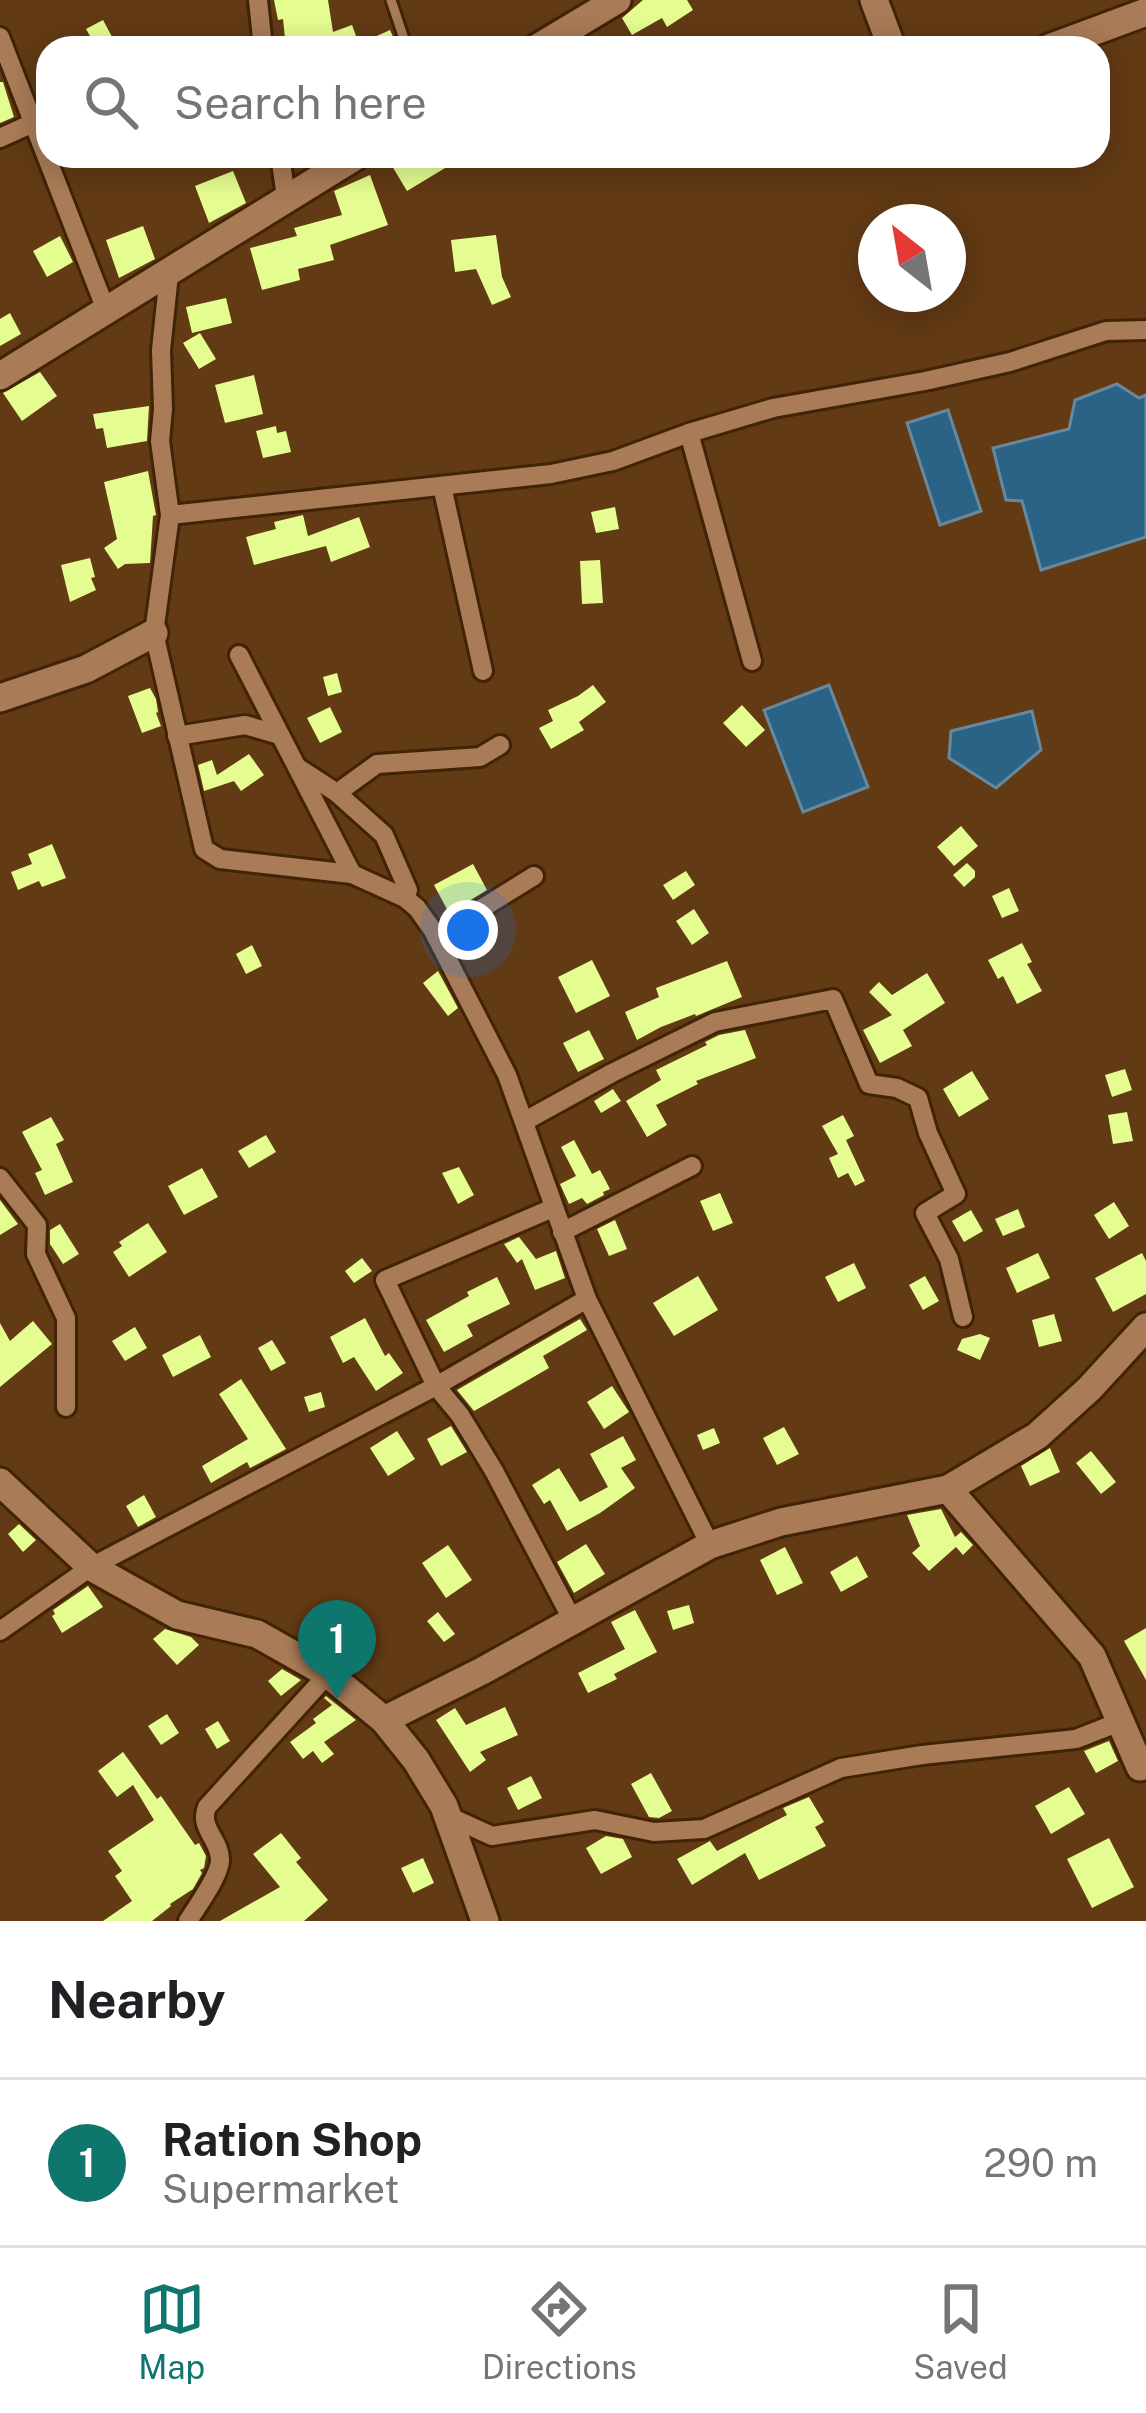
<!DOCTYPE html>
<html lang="en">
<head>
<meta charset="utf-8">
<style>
  :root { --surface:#fff; --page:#f6f6f6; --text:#202124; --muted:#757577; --line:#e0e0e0; --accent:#0f766e }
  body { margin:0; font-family:"Public Sans",sans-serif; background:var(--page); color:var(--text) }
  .compass { position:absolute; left:858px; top:204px; width:108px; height:108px; border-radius:50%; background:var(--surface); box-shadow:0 6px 30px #0003; rotate:329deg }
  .you { position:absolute; left:468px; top:930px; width:42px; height:42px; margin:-30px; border:9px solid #fff; border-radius:50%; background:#1a73e8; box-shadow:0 0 0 18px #1a73e833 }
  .badge { display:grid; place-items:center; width:78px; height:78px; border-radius:50%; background:var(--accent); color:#fff; font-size:39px; font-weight:700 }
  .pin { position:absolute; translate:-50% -99px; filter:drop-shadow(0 3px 6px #0008) }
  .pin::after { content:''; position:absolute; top:63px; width:42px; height:36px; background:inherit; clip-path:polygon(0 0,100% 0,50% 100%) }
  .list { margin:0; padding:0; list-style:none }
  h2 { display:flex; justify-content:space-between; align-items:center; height:156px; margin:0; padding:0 48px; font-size:51px }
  h2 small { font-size:39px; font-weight:400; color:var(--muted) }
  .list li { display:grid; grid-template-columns:78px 1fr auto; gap:36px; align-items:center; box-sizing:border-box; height:168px; padding:0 48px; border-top:3px solid var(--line) }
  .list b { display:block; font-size:45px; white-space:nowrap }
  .list p { margin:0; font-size:39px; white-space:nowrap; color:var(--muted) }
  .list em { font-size:39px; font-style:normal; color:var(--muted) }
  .icon { flex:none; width:66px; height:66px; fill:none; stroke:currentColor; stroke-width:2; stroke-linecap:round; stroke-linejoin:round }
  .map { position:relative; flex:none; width:1146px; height:1921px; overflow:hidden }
  .search { position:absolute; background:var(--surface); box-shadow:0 6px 30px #0003; left:36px; right:36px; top:36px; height:132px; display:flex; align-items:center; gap:30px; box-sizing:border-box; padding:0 42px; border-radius:36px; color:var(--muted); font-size:45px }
  .sheet { height:324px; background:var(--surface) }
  nav { display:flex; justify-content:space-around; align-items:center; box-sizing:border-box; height:168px; border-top:3px solid var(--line); background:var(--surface); font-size:33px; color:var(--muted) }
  nav a { display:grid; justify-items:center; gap:6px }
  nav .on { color:var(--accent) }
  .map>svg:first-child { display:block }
  .water { fill:#2a6386; stroke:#68899c; stroke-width:3 }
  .building { fill:#e5fd90 }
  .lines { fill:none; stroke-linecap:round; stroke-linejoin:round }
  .lane-casing { stroke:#412306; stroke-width:15 }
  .street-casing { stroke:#412306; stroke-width:24 }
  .secondary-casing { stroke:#412306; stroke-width:33 }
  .lane { stroke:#a97b57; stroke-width:9 }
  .street { stroke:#a97b57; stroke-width:18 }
  .secondary { stroke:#a97b57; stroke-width:27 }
</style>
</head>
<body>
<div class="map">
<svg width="1146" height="1921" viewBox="0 0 1146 1921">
  <rect width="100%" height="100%" fill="#623a14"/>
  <g class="water">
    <polygon points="1117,384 1139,398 1146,395 1146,537 1041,570 1022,501 1006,500 993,448 1069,429 1075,400"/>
    <polygon points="948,410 981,511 940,525 907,423"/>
    <polygon points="829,685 868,787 803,812 764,710"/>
    <polygon points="1032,711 1041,750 996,788 949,758 951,731"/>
  </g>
  <g class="building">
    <polygon points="274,0 328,0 333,32 352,25 359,44 390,30 398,48 286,48 283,19 278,20"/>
    <polygon points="643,0 687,0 693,10 667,27 662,18 632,35 622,18"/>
    <polygon points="103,20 118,48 97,48 95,40 93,41 86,29"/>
    <polygon points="0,82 3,82 14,117 0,123"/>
    <polygon points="386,156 465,156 407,191"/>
    <polygon points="233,171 246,203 209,223 195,186"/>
    <polygon points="370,175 388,225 330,245 334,260 298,269 300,280 262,290 250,248 297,236 294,228 342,215 334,191"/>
    <polygon points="143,226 155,259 119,278 106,240"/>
    <polygon points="496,235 502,277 511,297 492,305 476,269 455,272 451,240"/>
    <polygon points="60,236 73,262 47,277 33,251"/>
    <polygon points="226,298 232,323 192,333 186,307"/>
    <polygon points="10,313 21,334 0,346 0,319"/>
    <polygon points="200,333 216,359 199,369 183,343"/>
    <polygon points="40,372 57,396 22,421 3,393"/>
    <polygon points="254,375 263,414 225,423 215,385"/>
    <polygon points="149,406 147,441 107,448 103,428 96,429 93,414"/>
    <polygon points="276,426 277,433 286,431 291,452 263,458 256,431"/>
    <polygon points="148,471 156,515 153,516 150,563 125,564 118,569 104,548 117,539 104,482"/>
    <polygon points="615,507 619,529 596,533 591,512"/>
    <polygon points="303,515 308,536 359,517 370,547 331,562 326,546 254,565 246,537 276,529 274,522"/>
    <polygon points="90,558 95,577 91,578 96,590 70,602 61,565"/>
    <polygon points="600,560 603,603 582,604 580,561"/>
    <polygon points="337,673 342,692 328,696 323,677"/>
    <polygon points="593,685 606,702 579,722 584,730 551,749 539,728 553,721 548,710 578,696"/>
    <polygon points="150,688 156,699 158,712 156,713 161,726 142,733 128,696"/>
    <polygon points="742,705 765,730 746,747 723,723"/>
    <polygon points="330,707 342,732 320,743 307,718"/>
    <polygon points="249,754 264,775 241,791 234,781 204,791 198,765 212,760 217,775"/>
    <polygon points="961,826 978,846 954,866 937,847"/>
    <polygon points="52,844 66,878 42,887 39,881 18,890 11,872 32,864 28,854"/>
    <polygon points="967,863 975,871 975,877 964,887 953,875"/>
    <polygon points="473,864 487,890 449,913 434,885"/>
    <polygon points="686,871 695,885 673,900 663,885"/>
    <polygon points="1009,888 1019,911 1002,918 992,896"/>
    <polygon points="694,909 709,933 692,945 676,921"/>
    <polygon points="1022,943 1032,962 1027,964 1042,991 1017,1004 1003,976 998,979 988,960"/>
    <polygon points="252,945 262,966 246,974 236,954"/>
    <polygon points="592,960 610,996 576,1013 558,977"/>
    <polygon points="727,961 742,997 696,1016 695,1014 661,1027 637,1040 625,1012 659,997 656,988"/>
    <polygon points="438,971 458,1008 448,1016 423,983"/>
    <polygon points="927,973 945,1003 903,1030 912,1046 880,1063 863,1030 892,1015 869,992 879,982 892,995"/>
    <polygon points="589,1030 604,1059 578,1072 563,1043"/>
    <polygon points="745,1030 756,1058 696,1081 698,1084 656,1105 667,1125 647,1137 626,1101 661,1080 656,1070 707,1045 705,1042 719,1035"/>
    <polygon points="1125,1069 1132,1090 1112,1097 1105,1075"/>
    <polygon points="972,1071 989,1099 959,1117 943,1089"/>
    <polygon points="613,1089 621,1101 601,1113 594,1101"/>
    <polygon points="1127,1112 1133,1141 1113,1144 1108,1115"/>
    <polygon points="843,1115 854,1136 846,1140 865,1181 855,1186 848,1173 838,1178 829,1158 838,1154 822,1126"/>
    <polygon points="51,1117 64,1140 56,1144 73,1182 45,1195 35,1173 42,1170 22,1132"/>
    <polygon points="266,1135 276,1152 249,1168 238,1151"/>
    <polygon points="574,1140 592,1174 600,1170 610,1189 603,1192 604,1195 587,1204 582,1198 569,1204 560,1184 576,1176 561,1147"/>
    <polygon points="459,1167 474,1195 458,1204 442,1173"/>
    <polygon points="202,1168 218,1197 184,1215 168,1186"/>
    <polygon points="720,1193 733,1223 713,1231 700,1201"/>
    <polygon points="0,1200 18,1224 0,1235"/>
    <polygon points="1114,1202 1129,1226 1109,1239 1094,1215"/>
    <polygon points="1018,1209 1025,1227 1003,1236 995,1219"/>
    <polygon points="971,1210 983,1231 964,1242 952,1221"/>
    <polygon points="615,1220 627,1249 609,1256 597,1229"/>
    <polygon points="148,1223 167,1252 129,1277 113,1252 122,1246 119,1242"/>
    <polygon points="60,1224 79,1254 63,1264 50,1244 50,1230"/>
    <polygon points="519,1237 536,1259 556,1251 565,1278 535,1290 522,1259 517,1263 504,1244"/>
    <polygon points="1038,1253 1050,1278 1017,1293 1006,1268"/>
    <polygon points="1142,1253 1146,1261 1146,1294 1113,1312 1095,1278"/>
    <polygon points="362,1258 372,1271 354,1283 345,1271"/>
    <polygon points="854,1263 866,1288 838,1302 825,1277"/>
    <polygon points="698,1276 718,1310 674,1336 653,1303"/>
    <polygon points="925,1276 939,1301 923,1310 909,1285"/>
    <polygon points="497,1277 510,1304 467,1325 473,1336 444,1352 426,1320 469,1296 467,1292"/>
    <polygon points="1054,1314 1062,1341 1039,1347 1032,1320"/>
    <polygon points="365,1318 385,1356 389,1353 403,1373 376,1391 354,1357 343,1363 330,1337"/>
    <polygon points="580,1319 587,1330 543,1356 549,1368 497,1398 474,1411 457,1390"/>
    <polygon points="33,1321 52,1344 0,1387 0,1323 10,1341"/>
    <polygon points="135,1327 147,1348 125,1361 112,1341"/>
    <polygon points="980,1334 990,1338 980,1360 957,1350 962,1339"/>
    <polygon points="200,1335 211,1357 173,1377 162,1355"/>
    <polygon points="272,1340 286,1363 271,1371 258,1348"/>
    <polygon points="241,1379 286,1449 250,1468 247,1462 211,1483 202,1466 248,1439 219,1394"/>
    <polygon points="612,1386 629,1412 604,1429 587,1402"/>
    <polygon points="321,1392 325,1407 309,1412 304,1397"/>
    <polygon points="451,1426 467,1452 441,1466 427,1439"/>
    <polygon points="784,1427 799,1454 777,1465 763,1438"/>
    <polygon points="714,1428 720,1443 703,1450 697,1435"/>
    <polygon points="397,1431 415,1459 388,1476 370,1448"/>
    <polygon points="623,1436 636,1460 621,1468 635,1488 600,1513 567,1531 550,1500 544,1504 532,1485 559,1468 580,1502 608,1487 590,1454"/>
    <polygon points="1050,1448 1060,1472 1030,1486 1021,1466"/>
    <polygon points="1091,1451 1116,1482 1101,1494 1076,1463"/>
    <polygon points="144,1495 156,1517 138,1527 126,1506"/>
    <polygon points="941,1509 955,1537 961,1532 973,1545 963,1555 956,1547 929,1571 912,1553 920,1546 907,1515"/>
    <polygon points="19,1524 36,1540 23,1552 8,1534"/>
    <polygon points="586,1544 605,1574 574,1593 557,1562"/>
    <polygon points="448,1545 472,1580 446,1598 422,1563"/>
    <polygon points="785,1547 803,1583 777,1595 760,1560"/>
    <polygon points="857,1556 868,1577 841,1592 830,1572"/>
    <polygon points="88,1586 103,1607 62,1633 52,1616 55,1614 53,1610"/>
    <polygon points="689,1605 694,1623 673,1630 667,1611"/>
    <polygon points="635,1610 657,1652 614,1674 617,1679 588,1693 578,1673 625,1649 611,1622"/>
    <polygon points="438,1612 455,1634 444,1642 427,1621"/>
    <polygon points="1146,1628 1146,1680 1124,1641"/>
    <polygon points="165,1629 191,1637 199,1645 177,1665 153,1639"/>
    <polygon points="282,1669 301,1680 281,1696 268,1681"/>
    <polygon points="326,1696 356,1720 324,1742 334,1754 322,1763 313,1751 303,1759 290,1742 316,1723 313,1719 332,1705 324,1698"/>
    <polygon points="505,1707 518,1735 480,1752 486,1760 470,1772 436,1720 455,1708 466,1725"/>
    <polygon points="167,1714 179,1733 161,1745 148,1726"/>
    <polygon points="218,1721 230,1741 217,1749 205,1729"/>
    <polygon points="1109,1741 1118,1761 1096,1773 1084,1751"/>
    <polygon points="123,1752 157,1799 161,1796 195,1845 199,1843 206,1856 204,1868 200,1870 202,1873 193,1889 170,1904 171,1906 152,1921 103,1921 132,1901 115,1876 122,1871 108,1851 154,1820 133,1785 117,1797 98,1771"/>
    <polygon points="651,1773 672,1811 659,1818 649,1817 631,1784"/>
    <polygon points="531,1776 542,1798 518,1810 507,1788"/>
    <polygon points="1069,1787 1085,1814 1051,1834 1035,1806"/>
    <polygon points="809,1797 824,1822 815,1827 826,1846 759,1880 745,1853 692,1885 677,1859 710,1841 717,1851 787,1815 783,1808"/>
    <polygon points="281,1833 301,1858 296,1862 328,1900 304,1921 220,1921 280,1887 253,1854"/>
    <polygon points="606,1836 623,1839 632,1857 601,1874 586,1848"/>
    <polygon points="1109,1838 1134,1887 1092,1908 1067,1859"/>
    <polygon points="423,1858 434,1883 413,1893 401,1868"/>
  </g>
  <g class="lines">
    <g class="lane-casing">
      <polyline id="lane" points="391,0 407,48"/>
    </g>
    <g class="street-casing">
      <g id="street">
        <polyline points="258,0 263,48"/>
        <polyline points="0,37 106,310"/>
        <polyline points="0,138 33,123"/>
        <polyline points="280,156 286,197"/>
        <polyline points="169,274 161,350 163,409 160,441 170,515 154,633 204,849 220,859 352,874 405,898 417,908 432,929 507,1075 587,1299 710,1545"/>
        <polyline points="689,433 752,661"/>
        <polyline points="442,486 483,671"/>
        <polyline points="170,515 551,474 613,461 689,433 773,408 925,381 1010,362 1106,331 1146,330"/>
        <polyline points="239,655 352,874"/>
        <polyline points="177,736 245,725 280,735"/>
        <polyline points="300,769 337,793 384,835 408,890 405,898"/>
        <polyline points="337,793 377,764 480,757 500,745"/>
        <polyline points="436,937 534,876"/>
        <polyline points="525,1121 612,1073 715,1022 833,999 869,1084 897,1088 918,1098 928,1133 956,1194 925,1213 949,1259 963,1317"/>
        <polyline points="0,1178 37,1225 36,1254 66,1318 66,1407"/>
        <polyline points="553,1208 385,1280 436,1386 460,1415 494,1471 573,1621"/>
        <polyline points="562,1232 692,1166"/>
        <polyline points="0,1631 91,1567 436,1386 587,1299"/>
        <polyline points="448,1816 492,1836 595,1820 654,1832 704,1829 841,1768 922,1755 1076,1739 1122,1721"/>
        <path d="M188,1921C197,1906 219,1877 220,1861C221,1840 198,1828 207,1807L328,1674"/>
      </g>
    </g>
    <g class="secondary-casing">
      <g id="secondary">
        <polyline points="874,0 892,48"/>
        <polyline points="537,48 617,0"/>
        <polyline points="1049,48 1146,12"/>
        <polyline points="0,376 356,156"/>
        <polyline points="0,698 86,669 154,633"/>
        <polyline points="0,1482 91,1567 177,1615 257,1634 328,1674 384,1720 416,1760 444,1806 485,1921"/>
        <polyline points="948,1489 1092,1656 1140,1767 1146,1765"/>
        <polyline points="384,1720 482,1671 710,1545 781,1522 948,1489 1037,1436 1089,1389 1146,1327"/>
      </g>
    </g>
    <use href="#lane" class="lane"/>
    <use href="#street" class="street"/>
    <use href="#secondary" class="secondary"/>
  </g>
</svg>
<svg class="compass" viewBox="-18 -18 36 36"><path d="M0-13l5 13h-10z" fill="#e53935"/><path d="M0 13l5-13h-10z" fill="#757577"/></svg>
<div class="you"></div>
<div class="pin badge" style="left:337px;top:1699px">1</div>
<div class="search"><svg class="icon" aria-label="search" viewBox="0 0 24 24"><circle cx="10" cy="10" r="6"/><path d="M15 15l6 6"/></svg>Search here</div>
</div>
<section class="sheet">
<h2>Nearby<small></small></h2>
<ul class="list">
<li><span class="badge">1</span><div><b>Ration Shop</b><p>Supermarket</p></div><em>290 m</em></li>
</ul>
</section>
<nav>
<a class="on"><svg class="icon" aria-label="map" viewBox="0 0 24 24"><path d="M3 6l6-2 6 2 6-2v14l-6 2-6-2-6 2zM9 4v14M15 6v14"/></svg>Map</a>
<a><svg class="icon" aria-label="directions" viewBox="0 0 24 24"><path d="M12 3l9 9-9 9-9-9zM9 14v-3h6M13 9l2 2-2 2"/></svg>Directions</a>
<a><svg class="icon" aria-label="saved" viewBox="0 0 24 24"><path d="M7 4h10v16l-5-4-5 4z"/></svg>Saved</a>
</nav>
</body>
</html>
